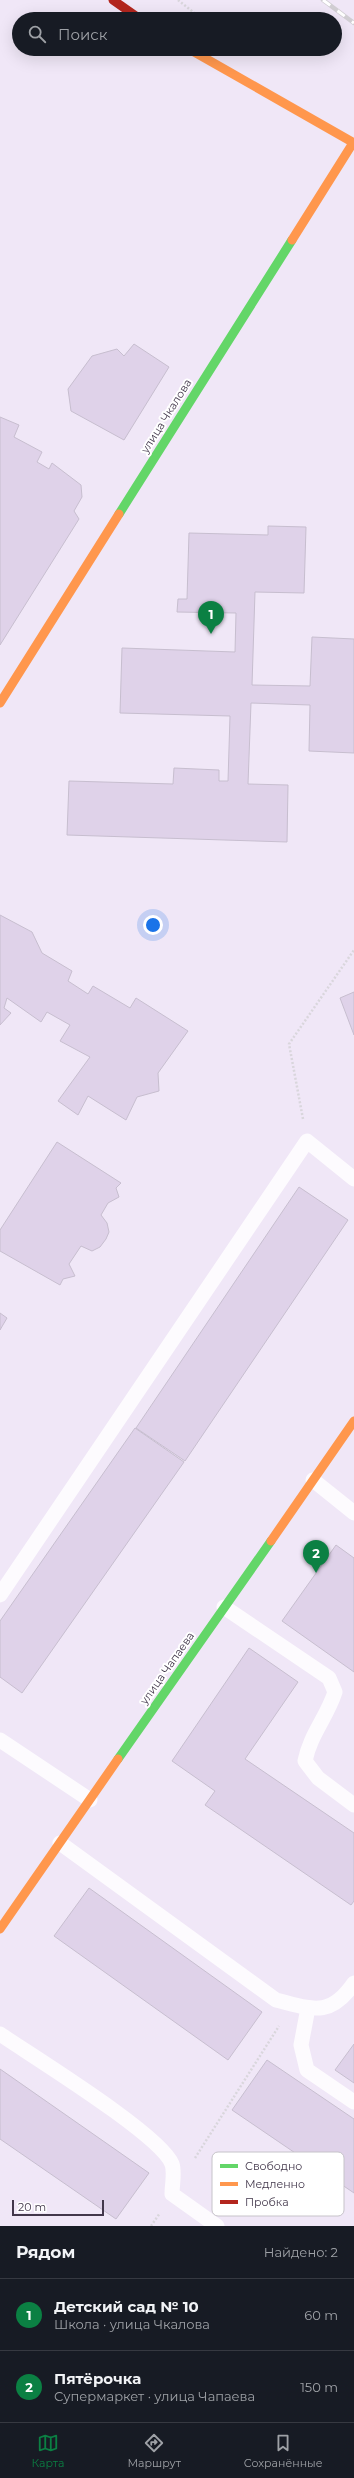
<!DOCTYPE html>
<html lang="ru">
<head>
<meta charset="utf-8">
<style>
  :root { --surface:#171b24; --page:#20242c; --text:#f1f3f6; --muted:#9ea1a6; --line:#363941; --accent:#0b8043 }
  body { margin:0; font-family:Montserrat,sans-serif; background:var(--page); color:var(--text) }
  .scale { position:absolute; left:12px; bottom:10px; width:92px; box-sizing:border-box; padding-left:4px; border:2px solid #42374b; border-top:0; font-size:11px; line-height:14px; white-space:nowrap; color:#42374b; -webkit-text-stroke:3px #fff; paint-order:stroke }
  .you { position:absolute; left:153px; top:925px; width:14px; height:14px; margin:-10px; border:3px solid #fff; border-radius:50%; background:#1a73e8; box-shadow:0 0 0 6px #1a73e833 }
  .badge { display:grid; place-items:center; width:26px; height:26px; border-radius:50%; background:var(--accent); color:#fff; font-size:13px; font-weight:700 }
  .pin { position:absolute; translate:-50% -33px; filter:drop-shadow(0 1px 2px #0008) }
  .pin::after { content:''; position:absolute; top:21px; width:14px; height:12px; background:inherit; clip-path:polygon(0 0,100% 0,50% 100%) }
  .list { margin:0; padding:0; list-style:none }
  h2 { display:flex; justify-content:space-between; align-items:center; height:52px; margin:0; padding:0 16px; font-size:17px }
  h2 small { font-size:13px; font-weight:400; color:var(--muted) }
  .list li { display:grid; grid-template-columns:26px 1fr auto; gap:12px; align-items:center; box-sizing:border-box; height:72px; padding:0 16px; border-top:1px solid var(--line) }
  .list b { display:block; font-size:15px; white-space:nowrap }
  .list p { margin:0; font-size:13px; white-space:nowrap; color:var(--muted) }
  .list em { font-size:13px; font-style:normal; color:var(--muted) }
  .icon { flex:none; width:22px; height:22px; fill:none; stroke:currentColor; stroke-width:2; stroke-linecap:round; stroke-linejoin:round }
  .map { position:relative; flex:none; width:354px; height:2226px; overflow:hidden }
  .search { position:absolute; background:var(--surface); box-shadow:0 4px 16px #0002; left:12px; right:12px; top:12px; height:44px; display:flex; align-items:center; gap:10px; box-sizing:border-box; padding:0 14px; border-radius:22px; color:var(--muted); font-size:15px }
  .sheet { height:196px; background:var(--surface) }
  nav { display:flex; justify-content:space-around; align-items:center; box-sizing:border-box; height:56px; border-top:1px solid var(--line); background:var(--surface); font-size:11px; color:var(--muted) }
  nav a { display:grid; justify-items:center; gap:2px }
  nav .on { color:var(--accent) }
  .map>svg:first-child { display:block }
  .building { fill:#dfd2e9; stroke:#c7becf }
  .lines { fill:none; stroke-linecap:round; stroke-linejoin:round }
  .path { stroke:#d9d6dc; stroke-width:2.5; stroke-dasharray:2 2; stroke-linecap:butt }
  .lane { stroke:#fdfbfe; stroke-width:15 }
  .fast { stroke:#63d668; stroke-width:9 }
  .slow { stroke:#ff974d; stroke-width:9 }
  .jam { stroke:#b3261e; stroke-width:9 }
  .rail-casing { stroke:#d1ced3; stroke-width:4.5 }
  .rail { stroke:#fff; stroke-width:3; stroke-dasharray:9; stroke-linecap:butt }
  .labels { text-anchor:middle; stroke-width:4; stroke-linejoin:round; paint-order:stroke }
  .street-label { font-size:11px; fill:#42374b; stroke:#fff }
  .key { fill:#fff; stroke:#c6c3c9; stroke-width:1 }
  .key-label { font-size:11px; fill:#42374b }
</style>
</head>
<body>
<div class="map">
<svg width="354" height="2226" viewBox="0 0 354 2226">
  <rect width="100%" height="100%" fill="#f0e7f7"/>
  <g class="building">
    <polygon points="134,344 169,367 124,440 71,411 68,389 92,356 117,349 124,356"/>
    <polygon points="0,417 19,425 14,437 42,452 37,462 49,469 52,463 81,485 82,497 74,511 79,519 0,645"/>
    <polygon points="268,526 306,527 304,593 255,592 252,685 310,686 312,637 354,639 354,753 309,751 310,705 251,703 248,784 288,785 287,842 67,835 69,781 173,784 174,768 219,770 219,781 228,781 230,716 120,713 122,648 235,652 236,613 177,612 178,599 187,599 189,533 268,535"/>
    <polygon points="0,915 32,932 42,953 72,971 68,981 88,994 93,986 130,1008 136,998 188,1031 158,1073 159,1091 137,1097 126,1120 88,1096 78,1115 58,1101 90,1057 60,1041 70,1025 47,1012 41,1022 7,998 4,1008 11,1013 0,1025"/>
    <polygon points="354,992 354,1035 340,998"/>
    <polygon points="57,1142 121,1183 116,1188 119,1197 108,1203 101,1215 107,1223 109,1232 106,1239 100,1247 92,1251 81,1246 69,1264 75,1276 63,1279 60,1285 0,1251 0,1230"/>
    <polygon points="299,1187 348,1220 185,1461 136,1428"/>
    <polygon points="0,1313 7,1318 0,1330"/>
    <polygon points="135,1428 184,1462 22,1693 0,1677 0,1621"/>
    <polygon points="336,1545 354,1558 354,1672 282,1621"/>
    <polygon points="249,1648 298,1682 245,1759 354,1833 354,1901 351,1905 205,1805 215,1791 172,1761"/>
    <polygon points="89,1888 262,2012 228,2060 54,1936"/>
    <polygon points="354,2044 354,2083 335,2070"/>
    <polygon points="267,2060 354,2119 354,2193 232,2110"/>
    <polygon points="0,2069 149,2173 116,2219 0,2139"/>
  </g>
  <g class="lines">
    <g class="path">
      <polyline points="178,0 202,19"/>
      <polyline points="303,1119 289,1044 354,950"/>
      <polyline points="195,2158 279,2026"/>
      <polyline points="151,2226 160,2213"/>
    </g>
    <g class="lane">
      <polyline points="313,1480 354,1513"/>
      <polyline points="0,1595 307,1141 354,1179"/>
      <path d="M224,1607L329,1678L335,1692C327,1717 310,1735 305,1761L318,1778L354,1805"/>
      <polyline points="0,1740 90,1800"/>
      <path d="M60,1843L276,2000C312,2009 330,2018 354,1983"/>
      <polyline points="308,2008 301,2045 307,2070 354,2102"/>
      <path d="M0,2034C32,2056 161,2135 172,2164C175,2172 172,2185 172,2194L217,2226"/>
    </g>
    <g class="fast">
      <polyline points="119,514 292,240"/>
      <polyline points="118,1759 271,1541"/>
    </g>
    <g class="slow">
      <polyline points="189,49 354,143"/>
      <polyline points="292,240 353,143"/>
      <polyline points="0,703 119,514"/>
      <polyline points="271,1541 354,1421"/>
      <polyline points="0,1929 118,1759"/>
    </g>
    <polyline class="jam" points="113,0 140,19"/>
    <g class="rail-casing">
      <polyline id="rail" points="323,0 354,23"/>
    </g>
    <use href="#rail" class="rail"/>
  </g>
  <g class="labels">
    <g class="street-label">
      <text transform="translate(166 416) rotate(-58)" y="4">улица Чкалова</text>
      <text transform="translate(167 1668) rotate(-55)" y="4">улица Чапаева</text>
    </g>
  </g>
  <rect x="212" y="2152" width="132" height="64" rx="6" class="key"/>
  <rect x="220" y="2164" width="18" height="4" fill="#63d668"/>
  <rect x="220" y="2182" width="18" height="4" fill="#ff974d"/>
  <rect x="220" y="2200" width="18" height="4" fill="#b3261e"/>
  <g class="key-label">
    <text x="245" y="2170">Свободно</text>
    <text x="245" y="2188">Медленно</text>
    <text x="245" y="2206">Пробка</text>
  </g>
</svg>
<div class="scale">20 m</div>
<div class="you"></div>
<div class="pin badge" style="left:211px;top:634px">1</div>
<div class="pin badge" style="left:316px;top:1573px">2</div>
<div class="search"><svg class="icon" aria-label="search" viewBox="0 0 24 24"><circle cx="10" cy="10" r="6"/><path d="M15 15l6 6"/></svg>Поиск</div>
</div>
<section class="sheet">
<h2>Рядом<small>Найдено: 2</small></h2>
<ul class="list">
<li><span class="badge">1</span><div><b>Детский сад № 10</b><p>Школа · улица Чкалова</p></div><em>60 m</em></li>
<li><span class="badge">2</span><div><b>Пятёрочка</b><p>Супермаркет · улица Чапаева</p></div><em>150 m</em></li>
</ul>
</section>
<nav>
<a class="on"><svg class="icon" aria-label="map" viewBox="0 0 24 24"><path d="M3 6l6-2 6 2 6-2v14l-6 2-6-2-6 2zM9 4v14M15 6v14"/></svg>Карта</a>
<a><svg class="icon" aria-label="directions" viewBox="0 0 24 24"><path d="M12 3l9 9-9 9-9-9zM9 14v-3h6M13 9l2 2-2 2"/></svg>Маршрут</a>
<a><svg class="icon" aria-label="saved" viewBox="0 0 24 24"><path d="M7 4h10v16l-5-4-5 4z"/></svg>Сохранённые</a>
</nav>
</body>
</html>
